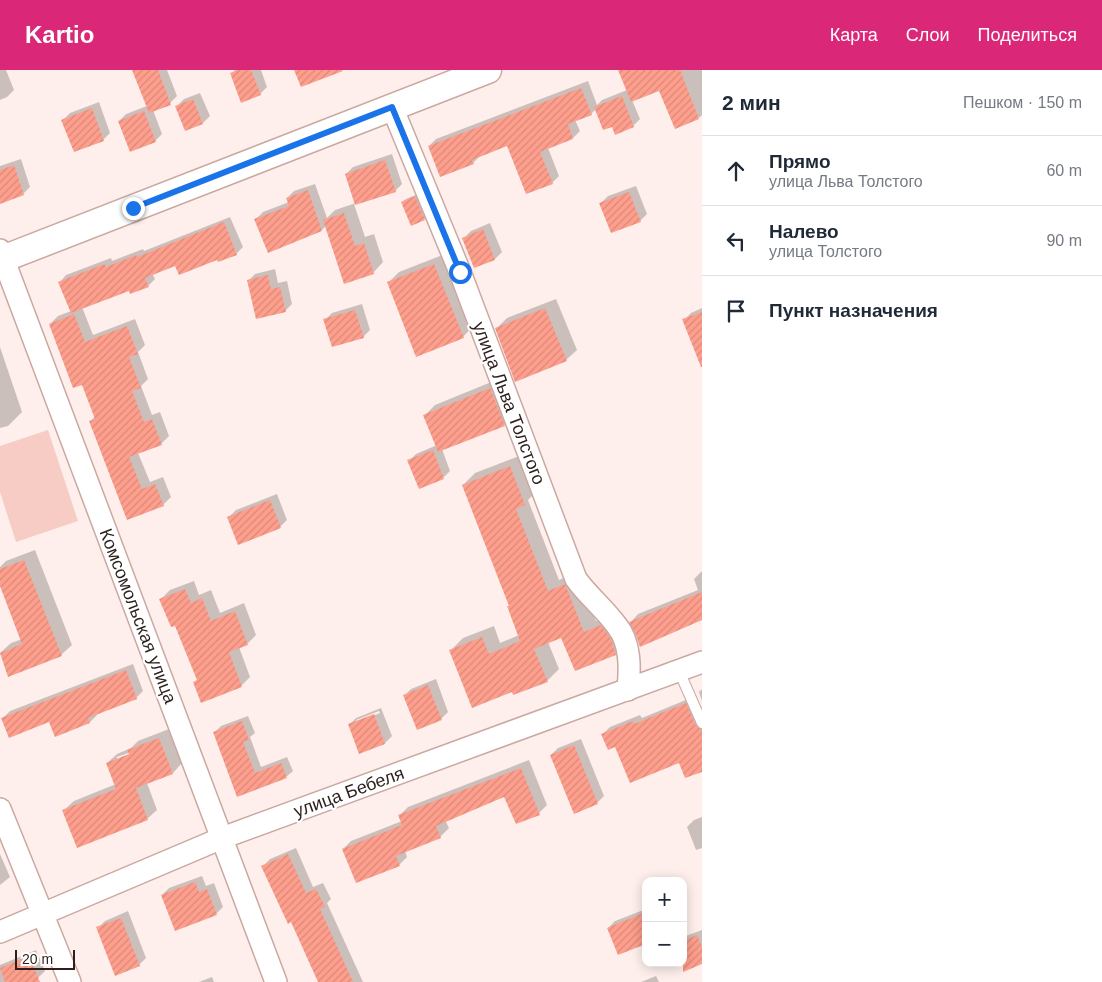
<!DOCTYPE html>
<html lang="ru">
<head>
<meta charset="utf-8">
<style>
  :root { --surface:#fff; --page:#f2f2f3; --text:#1f2937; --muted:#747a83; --line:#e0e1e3; --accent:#db2777 }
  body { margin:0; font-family:Arial,sans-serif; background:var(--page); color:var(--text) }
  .controls { position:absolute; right:15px; bottom:15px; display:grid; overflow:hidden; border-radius:10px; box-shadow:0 2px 12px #0003 }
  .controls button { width:45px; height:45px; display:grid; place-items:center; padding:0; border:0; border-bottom:1px solid var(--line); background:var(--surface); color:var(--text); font:25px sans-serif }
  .scale { position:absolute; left:15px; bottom:12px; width:60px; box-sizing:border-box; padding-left:5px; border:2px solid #2c1f1d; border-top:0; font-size:14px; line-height:18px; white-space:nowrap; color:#2c1f1d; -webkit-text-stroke:4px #fff; paint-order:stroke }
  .stop { position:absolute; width:15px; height:15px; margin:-11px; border:4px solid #1a73e8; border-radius:50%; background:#fff }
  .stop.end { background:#1a73e8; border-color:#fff; box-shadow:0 1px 5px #0008 }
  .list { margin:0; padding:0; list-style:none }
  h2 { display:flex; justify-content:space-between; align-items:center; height:65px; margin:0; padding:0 20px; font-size:21px }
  h2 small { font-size:16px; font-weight:400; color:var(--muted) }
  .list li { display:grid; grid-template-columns:32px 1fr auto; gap:15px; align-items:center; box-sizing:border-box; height:70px; padding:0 20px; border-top:1px solid var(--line) }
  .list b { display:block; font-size:19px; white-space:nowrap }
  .list p { margin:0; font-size:16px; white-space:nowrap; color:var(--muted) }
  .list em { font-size:16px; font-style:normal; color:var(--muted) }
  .icon { flex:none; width:28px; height:28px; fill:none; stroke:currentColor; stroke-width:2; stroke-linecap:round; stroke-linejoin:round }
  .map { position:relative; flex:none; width:702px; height:912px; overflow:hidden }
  header { display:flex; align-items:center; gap:30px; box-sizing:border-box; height:70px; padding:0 25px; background:var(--accent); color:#fff }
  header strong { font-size:24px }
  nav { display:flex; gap:28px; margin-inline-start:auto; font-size:18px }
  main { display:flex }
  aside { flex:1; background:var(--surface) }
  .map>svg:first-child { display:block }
  .grass { fill:#f7ccc4 }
  .shadow { fill:#0003; fill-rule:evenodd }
  .building { fill:url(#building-hatch) }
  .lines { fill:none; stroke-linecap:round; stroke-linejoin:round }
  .service-casing { stroke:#cba8a1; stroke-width:12 }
  .minor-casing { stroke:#cba8a1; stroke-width:24 }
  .tertiary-casing { stroke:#cba8a1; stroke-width:29 }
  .service { stroke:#fff; stroke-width:10 }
  .minor { stroke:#fff; stroke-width:21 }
  .tertiary { stroke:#fff; stroke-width:26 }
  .route { stroke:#1a73e8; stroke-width:6 }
  .labels { text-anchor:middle; stroke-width:4.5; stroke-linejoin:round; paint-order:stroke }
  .street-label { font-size:18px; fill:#2c1f1d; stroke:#fff }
</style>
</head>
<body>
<header>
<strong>Kartio</strong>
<nav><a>Карта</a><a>Слои</a><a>Поделиться</a></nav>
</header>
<main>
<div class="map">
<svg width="702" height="912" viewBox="0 0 702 912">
  <defs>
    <pattern id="building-hatch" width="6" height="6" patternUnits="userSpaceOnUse" patternTransform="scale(1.25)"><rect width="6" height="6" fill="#fe9f8d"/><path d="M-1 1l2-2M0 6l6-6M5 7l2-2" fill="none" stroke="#da8879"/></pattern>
  </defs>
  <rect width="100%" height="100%" fill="#feefec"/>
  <polygon class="grass" points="48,360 78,451 16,472 0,422 0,376"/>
  <g class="shadow">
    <polygon points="0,0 6,0 14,20 7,27 0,30"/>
    <polygon points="138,0 167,0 177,26 170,33 153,40 162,64 155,71 119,51 126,44 147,36"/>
    <polygon points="235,0 261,0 267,17 260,24 231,4"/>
    <polygon points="620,0 702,0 702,45 699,48 660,19 632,30 640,49 633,56 612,55 596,39 591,44 575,50 580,61 573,68 548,78 559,106 552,113 508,74 481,85 473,93 429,76 436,69 588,11 597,35 602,30 627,20"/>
    <polygon points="200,23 210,46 203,53 177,36 184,29"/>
    <polygon points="99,32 110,63 103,70 63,50 70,43"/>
    <polygon points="392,84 402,114 395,121 354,134 365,167 374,164 383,192 373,203 326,156 322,160 256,149 263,142 289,132 287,128 294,121 315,114 327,148 335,140 356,133 346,104 353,97"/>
    <polygon points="21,89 30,117 23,124 0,130 0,96"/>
    <polygon points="636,116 647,144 640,151 601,133 608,126"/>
    <polygon points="418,124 427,146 424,149 402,132 406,129"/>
    <polygon points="230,147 243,177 236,184 218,188 176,194 152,203 155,209 148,216 129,219 82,237 93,265 135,249 145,275 138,282 148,309 141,316 152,345 160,342 169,366 161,374 138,383 150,412 163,407 171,427 163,435 128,448 90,352 95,346 82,313 50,254 58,246 71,241 60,212 66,205 111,188 112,191 143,179 144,181"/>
    <polygon points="490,153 502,182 495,189 475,197 464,168 471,161"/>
    <polygon points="445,184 473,256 463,267 389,212 399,202"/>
    <polygon points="275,199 278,213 287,211 292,234 285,241 248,211 255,204"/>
    <polygon points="556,229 577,280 566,290 496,259 507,248"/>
    <polygon points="362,234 370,260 363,267 325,250 332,243"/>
    <polygon points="702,238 702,278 684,250 691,243"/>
    <polygon points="0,277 22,342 8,356 0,358"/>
    <polygon points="501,308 515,344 504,355 442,379 450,401 443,408 419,417 409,391 416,384 437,375 425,345 435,335"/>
    <polygon points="522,385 536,422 528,430 559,510 576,503 596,551 613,544 627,573 615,584 562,566 548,572 559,599 547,611 512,621 451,580 463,568 494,556 500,573 519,565 510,535 463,415 475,403"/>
    <polygon points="277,424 287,450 280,457 229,447 236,440"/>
    <polygon points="35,480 72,575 61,585 0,583 11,573 22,569 0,513 0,497 6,491"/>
    <polygon points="702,501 702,548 631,552 638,544 698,520 694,509"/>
    <polygon points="194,511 199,525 211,520 220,543 244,533 256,565 247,574 239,577 250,607 241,616 195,612 198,609 176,554 161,529 170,520"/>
    <polygon points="133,594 143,621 136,628 96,644 97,645 90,652 3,648 10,641"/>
    <polygon points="436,609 448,642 441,649 404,626 411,619"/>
    <polygon points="702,619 702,631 699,622"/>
    <polygon points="693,627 702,650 702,700 603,664 610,657 640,645 642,648"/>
    <path d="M381,638L392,666L385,673L360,682L349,655L356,648ZM379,641L380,643L356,653V650Z"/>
    <polygon points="248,646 255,663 250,667 261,697 287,687 293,701 286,707 238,726 214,663 221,656"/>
    <path d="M169,659L182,693L173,703L147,713L157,740L147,749L64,740L74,731L116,714L107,693L117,684L131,678L138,671ZM134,681L135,683L117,690V687Z"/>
    <polygon points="581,669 604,726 597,733 551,685 558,678"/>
    <polygon points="529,690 547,735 539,743 505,725 445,750 449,758 440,767 405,781 407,787 399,795 343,779 351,771 402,751 400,745 408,737"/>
    <polygon points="702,747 702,778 696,780 687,757 694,750"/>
    <polygon points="296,778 313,817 323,813 331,829 327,833 363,912 319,912 292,851 263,796 270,789"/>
    <polygon points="0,784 10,807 0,815"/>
    <polygon points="202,806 206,816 214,813 223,837 216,844 162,825 169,818"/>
    <polygon points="646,839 646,873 608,858 615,851"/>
    <polygon points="128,841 146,888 139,895 98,858 105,851"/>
    <polygon points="702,860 702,893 685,900 682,893 683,867"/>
    <polygon points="36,880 45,901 38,908 27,912 0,912 0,895"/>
    <polygon points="656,906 659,912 641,912"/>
    <polygon points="212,907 214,912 199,912"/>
  </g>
  <g class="building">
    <polygon points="132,0 158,0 171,35 149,43"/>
    <polygon points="239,0 251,0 261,25 241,33 230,3"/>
    <polygon points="294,0 342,0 343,1 301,17"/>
    <polygon points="618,0 680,0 699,49 675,59 659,21 631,32"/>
    <polygon points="581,18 592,45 568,54 573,69 540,82 553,114 526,124 507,76 472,90 474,94 440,107 428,76"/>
    <polygon points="622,26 634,57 615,65 612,57 603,60 594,37"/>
    <polygon points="193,29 203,54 185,61 175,36"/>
    <polygon points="92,38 104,71 74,82 61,50"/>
    <polygon points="144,41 156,72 130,82 118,51"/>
    <polygon points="385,90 396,122 355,135 345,104"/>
    <polygon points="14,95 24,125 0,134 0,100"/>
    <polygon points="308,120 322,161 268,183 254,149 289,136 286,128"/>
    <polygon points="629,122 641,152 611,163 599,133"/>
    <polygon points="415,126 425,150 411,156 401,132"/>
    <polygon points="344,143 355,176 364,173 374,204 344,214 323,150"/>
    <polygon points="224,152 237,185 218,192 217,190 179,205 175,196 145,208 149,217 130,224 129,221 71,243 58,212 104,194 106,197 136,185 137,187"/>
    <polygon points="483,159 495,190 474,198 462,168"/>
    <polygon points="434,194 464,268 416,287 387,212"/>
    <polygon points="268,205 271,219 280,217 286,242 256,249 247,210"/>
    <polygon points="545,238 567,291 515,312 495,258"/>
    <polygon points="355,240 364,268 332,277 323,249"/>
    <polygon points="702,242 702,297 701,297 682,249"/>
    <polygon points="74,244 85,272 127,256 138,284 129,287 141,318 132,321 144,352 152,349 162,375 129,387 142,419 155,414 164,436 127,450 89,351 95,349 82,315 73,318 49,254"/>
    <polygon points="490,318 505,356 438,382 423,345"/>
    <polygon points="433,380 444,409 419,419 407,390"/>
    <polygon points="510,396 525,435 516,439 548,521 565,514 584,562 601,555 611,569 616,585 575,601 561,568 534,579 548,612 513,625 512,622 472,638 449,580 482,567 489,584 520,571 507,536 509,536 462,415"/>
    <polygon points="270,430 281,458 238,475 227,447"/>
    <polygon points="24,490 62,586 8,607 0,583 22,574 0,516 0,499"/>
    <polygon points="185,519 191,533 202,528 211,551 235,541 248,575 229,582 242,617 201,633 193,612 197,610 175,556 171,557 159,529"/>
    <polygon points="702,522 702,550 640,577 636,565 629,552"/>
    <polygon points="126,600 137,629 88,648 90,653 55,667 49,652 9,668 1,648"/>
    <polygon points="428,615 442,650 417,660 403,625"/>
    <polygon points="686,633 696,656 702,660 702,702 685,708 679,693 630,713 615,677 608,680 601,664 633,651 634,654"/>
    <polygon points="374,644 385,674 359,684 348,654"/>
    <polygon points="242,651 249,670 243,672 255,703 281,693 287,708 237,727 213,662"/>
    <polygon points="159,668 173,704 136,718 148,750 77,778 62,740 116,719 106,693 129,684 127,680"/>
    <polygon points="574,675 598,734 574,744 550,685"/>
    <polygon points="521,698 540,745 516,754 504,727 436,756 441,768 396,786 400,796 356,813 342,779 402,755 398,745"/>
    <polygon points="288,784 306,823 316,819 325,837 320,839 353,912 318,912 291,852 288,854 261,796"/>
    <polygon points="195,812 199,822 207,819 217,845 175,861 161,825"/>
    <polygon points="646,842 646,874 618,885 607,858"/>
    <polygon points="121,848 140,896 115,906 96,857"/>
    <polygon points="697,865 702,877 702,894 683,902 683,871"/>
    <polygon points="29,886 40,912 5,912 0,898"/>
  </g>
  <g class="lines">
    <g class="service-casing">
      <polyline id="service" points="679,601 702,653"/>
    </g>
    <g class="minor-casing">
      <g id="minor">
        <path d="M392,37L460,202L576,509C588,526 605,539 617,556C631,573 630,599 628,620"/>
        <polyline points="0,180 276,912"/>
        <polyline points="0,739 70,912"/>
        <polyline points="0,862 222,768 702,592"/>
      </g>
    </g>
    <g class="tertiary-casing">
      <polyline id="tertiary" points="0,190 488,0"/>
    </g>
    <use href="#service" class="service"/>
    <use href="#minor" class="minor"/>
    <use href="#tertiary" class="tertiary"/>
  </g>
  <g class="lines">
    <polyline class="route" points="133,138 392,37 460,202"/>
  </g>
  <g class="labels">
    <g class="street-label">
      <text transform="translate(509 333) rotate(69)" y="6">улица Льва Толстого</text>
      <text transform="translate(138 546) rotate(69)" y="6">Комсомольская улица</text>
      <text transform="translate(349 722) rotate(-20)" y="6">улица Бебеля</text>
    </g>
  </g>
</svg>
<div class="controls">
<button>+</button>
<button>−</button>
</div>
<div class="scale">20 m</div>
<div class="stop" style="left:460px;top:202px"></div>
<div class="stop end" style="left:133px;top:138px"></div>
</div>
<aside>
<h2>2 мин<small>Пешком · 150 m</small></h2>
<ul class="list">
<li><svg class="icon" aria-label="ahead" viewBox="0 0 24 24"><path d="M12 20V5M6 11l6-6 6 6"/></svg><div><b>Прямо</b><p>улица Льва Толстого</p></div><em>60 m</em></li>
<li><svg class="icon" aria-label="left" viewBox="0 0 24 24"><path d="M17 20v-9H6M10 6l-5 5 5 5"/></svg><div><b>Налево</b><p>улица Толстого</p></div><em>90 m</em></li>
<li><svg class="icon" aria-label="arrive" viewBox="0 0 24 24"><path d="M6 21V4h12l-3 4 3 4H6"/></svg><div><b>Пункт назначения</b></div></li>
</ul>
</aside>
</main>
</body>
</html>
